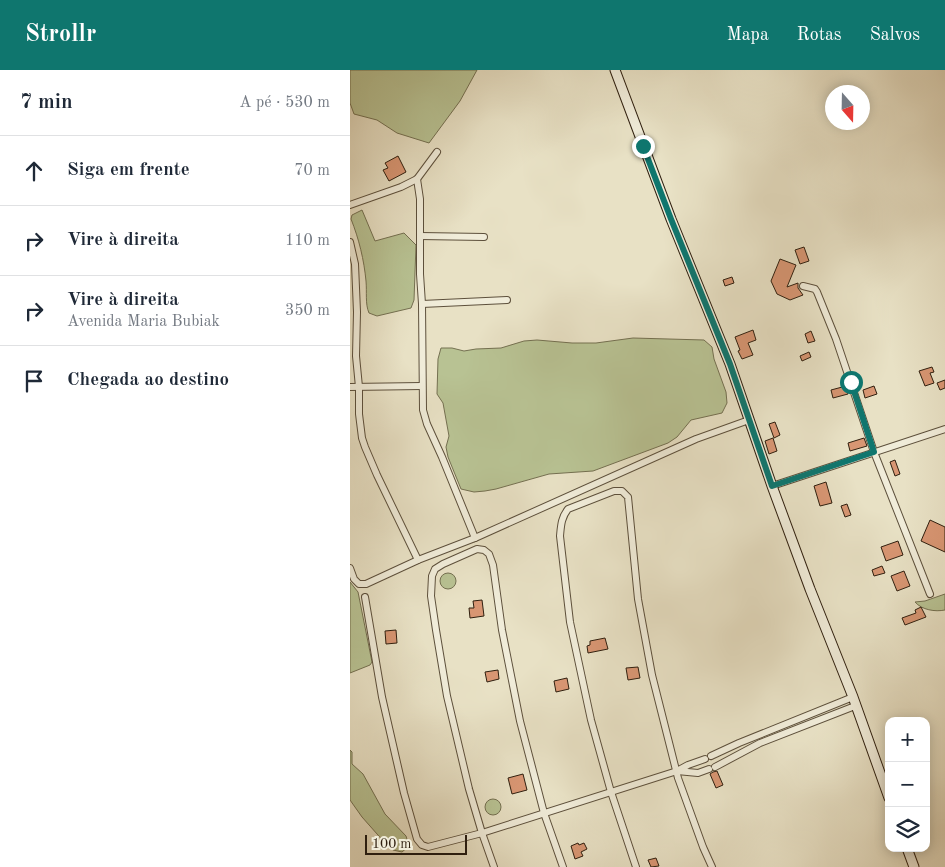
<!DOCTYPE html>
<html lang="pt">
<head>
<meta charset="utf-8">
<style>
  :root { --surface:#fff; --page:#f2f2f3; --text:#1f2937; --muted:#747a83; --line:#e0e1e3; --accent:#0f766e }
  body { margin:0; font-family:"Old Standard TT",serif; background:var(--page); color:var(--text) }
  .controls { position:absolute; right:15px; bottom:15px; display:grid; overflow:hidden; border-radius:10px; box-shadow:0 2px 12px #0003 }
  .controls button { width:45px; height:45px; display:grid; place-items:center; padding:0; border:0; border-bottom:1px solid var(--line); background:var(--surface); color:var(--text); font:25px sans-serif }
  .compass { position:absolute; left:475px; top:15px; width:45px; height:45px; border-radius:50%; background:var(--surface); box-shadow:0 2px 12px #0003; rotate:160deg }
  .scale { position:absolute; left:15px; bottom:12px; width:102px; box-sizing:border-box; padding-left:5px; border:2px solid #2f1f0f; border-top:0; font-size:14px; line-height:18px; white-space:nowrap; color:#2f1f0f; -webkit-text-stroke:4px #f0ecd9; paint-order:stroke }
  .stop { position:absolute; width:15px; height:15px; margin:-11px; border:4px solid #0f766e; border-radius:50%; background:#fff }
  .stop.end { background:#0f766e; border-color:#fff; box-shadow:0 1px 5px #0008 }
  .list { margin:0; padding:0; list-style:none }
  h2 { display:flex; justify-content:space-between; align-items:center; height:65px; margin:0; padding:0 20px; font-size:21px }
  h2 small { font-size:16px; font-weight:400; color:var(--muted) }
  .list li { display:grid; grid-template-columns:32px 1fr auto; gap:15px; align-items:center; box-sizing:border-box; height:70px; padding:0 20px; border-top:1px solid var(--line) }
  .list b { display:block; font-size:19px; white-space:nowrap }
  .list p { margin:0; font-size:16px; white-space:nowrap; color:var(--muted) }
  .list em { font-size:16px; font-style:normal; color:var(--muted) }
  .icon { flex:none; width:28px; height:28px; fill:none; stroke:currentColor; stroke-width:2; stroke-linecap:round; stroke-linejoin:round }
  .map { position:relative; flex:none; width:595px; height:797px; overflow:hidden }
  header { display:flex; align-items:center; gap:30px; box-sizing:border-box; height:70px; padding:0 25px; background:var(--accent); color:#fff }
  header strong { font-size:24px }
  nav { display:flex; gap:28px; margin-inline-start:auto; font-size:18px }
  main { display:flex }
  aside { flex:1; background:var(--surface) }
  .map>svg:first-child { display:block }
  .green { fill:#b8c293; stroke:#747051 }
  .building { fill:#d89673; stroke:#2f1f0f }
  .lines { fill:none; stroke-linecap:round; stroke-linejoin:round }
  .street-casing { stroke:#5d503c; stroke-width:8 }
  .secondary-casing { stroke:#2f1f0f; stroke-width:11 }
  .street { stroke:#f0ecd9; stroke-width:6 }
  .secondary { stroke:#f0ecd9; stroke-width:9 }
  .route { stroke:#0f766e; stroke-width:6 }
</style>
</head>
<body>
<header>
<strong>Strollr</strong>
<nav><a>Mapa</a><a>Rotas</a><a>Salvos</a></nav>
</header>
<main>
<aside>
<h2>7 min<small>A pé · 530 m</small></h2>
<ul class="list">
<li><svg class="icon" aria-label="ahead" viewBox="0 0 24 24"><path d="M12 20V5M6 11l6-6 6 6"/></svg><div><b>Siga em frente</b></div><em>70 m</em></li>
<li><svg class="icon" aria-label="right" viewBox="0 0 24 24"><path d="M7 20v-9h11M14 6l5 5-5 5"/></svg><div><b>Vire à direita</b></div><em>110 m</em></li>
<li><svg class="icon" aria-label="right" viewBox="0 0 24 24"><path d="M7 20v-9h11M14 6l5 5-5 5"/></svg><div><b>Vire à direita</b><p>Avenida Maria Bubiak</p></div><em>350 m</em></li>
<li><svg class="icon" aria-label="arrive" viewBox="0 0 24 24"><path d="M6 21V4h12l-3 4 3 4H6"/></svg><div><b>Chegada ao destino</b></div></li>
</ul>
</aside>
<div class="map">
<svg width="595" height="797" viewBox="0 0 595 797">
  <rect width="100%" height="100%" fill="#e8e1c5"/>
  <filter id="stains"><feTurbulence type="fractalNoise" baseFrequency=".004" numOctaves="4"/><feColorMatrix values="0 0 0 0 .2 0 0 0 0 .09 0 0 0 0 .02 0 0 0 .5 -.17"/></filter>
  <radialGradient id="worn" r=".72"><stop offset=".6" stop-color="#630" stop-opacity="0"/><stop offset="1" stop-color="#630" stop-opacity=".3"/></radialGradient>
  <g class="green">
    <polygon points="0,0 127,0 110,31 79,73 47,63 27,50 4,44 0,33"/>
    <path d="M12,140L25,171L54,163L66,175L64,230L61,238L27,246L19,243C15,234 17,222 16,211C14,190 9,169 1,149L2,145Z"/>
    <polygon points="283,268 354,270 362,277 364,289 376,322 377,333 372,343 341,350 327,367 318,373 243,401 199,404 146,419 135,421 124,422 111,419 98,387 96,377 99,366 93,333 87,324 88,289 91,278 102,278 114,281 126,279 151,278 174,271 187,270 222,273 246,273"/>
    <circle cx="98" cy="511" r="8"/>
    <polygon points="0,512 8,522 22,592 20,595 0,603"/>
    <path d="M595,524V540C585,542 572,540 565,532L575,531Z"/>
    <polygon points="0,680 2,682 2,694 13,704 35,744 56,766 59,776 52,782 43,780 35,773 12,747 0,730"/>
    <circle cx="143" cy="737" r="8"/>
  </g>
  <g class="building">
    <polygon points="48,86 56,102 39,111 33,100 38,98 35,93"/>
    <polygon points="454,177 459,191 450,194 445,180"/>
    <polygon points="430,189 446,195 437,217 448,213 448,218 453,225 440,230 427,224 421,211"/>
    <polygon points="382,207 384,213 375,216 373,210"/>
    <polygon points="403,260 406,270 398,273 403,285 392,289 388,281 390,280 385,267"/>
    <polygon points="461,261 465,271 458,273 455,264"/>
    <polygon points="459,282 461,287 452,291 450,286"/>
    <polygon points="582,297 584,302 580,303 584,313 575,316 569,301"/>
    <polygon points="595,310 595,318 590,320 587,313"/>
    <polygon points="496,316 498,324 483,328 481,320"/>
    <polygon points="524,316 527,324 515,328 513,320"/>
    <polygon points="425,352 430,365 424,368 419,354"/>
    <polygon points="423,368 427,381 419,384 415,371"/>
    <polygon points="514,368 517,376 500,381 498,373"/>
    <polygon points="545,390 550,404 545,406 540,392"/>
    <polygon points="476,412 482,433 470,436 464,416"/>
    <polygon points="497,434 501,445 495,447 491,436"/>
    <polygon points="580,450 595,457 595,482 571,471"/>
    <polygon points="548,471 553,485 536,491 531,477"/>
    <polygon points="532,496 535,503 524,506 522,500"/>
    <polygon points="554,501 560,516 547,521 541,506"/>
    <polygon points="132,530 134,546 120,548 119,538 124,538 123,531"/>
    <polygon points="571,537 576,547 555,555 552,548 566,543 565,540"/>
    <polygon points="46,560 47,573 36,574 35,561"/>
    <polygon points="255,568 258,579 238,583 237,576 240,575 240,571"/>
    <polygon points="288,597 290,608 278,610 276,598"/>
    <polygon points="148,600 149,609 137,612 135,602"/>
    <polygon points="217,608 219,619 206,622 204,611"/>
    <polygon points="367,701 373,715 366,718 360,704 363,702"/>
    <polygon points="173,704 177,720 162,724 158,708"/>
    <polygon points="228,773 229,775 234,773 237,779 231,782 233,786 225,789 221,776"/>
    <polygon points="306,788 309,796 301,797 298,790"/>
  </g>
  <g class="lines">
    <g class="street-casing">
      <g id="street">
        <polyline points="67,109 70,129 70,204 72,234 73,340 77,354 92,387 125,468"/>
        <polyline points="0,135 51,117 67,109 87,82"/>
        <polyline points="70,166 134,167"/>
        <polyline points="0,172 5,194 7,242 6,286 9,317 9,344 12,368 15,377 27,405 68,490"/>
        <polyline points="453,216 465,219 467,222 486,269 524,382 580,524"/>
        <polyline points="72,234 157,230"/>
        <polyline points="0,317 72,316"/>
        <polyline points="422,416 595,359"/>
        <polyline points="0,498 4,509 9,514 16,514 68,490 125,468 346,369 399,350"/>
        <polyline points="15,527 32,627 54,723 67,769 72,775 78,777 132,763 327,701 338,695 355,689"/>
        <polyline points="361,686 389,673 503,627"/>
        <polyline points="365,697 410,673 505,636"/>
        <polyline points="327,701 348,703 359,699"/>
        <polyline points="144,797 132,763 119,719 97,626 86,560 81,526 82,506 85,499 93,494 127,479 134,480 139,484 143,495 152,560 170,651 194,743 213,797"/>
        <path d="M286,797L261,722L241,650L220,552L210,466C211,456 211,448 218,439L264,421H272L278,427L288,529L302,605L328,708L353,777L362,797"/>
      </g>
    </g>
    <g class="secondary-casing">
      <g id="secondary">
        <polyline points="265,0 321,149 380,294 422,416 460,519 503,627 539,728"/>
        <polyline points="557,778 564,797"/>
      </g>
    </g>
    <use href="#street" class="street"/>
    <use href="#secondary" class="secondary"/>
  </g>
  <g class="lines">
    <polyline class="route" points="293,76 321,149 380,294 422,416 524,382 501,312"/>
  </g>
  <rect width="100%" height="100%" filter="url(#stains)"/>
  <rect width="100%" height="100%" fill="url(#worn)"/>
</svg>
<div class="controls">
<button>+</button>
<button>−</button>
<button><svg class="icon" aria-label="layers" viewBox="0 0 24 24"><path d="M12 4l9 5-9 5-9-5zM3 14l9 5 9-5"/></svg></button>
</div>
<svg class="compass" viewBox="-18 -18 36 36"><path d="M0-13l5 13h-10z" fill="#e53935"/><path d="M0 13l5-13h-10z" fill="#747a83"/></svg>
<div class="scale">100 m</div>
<div class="stop" style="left:501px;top:312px"></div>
<div class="stop end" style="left:293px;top:76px"></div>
</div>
</main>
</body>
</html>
